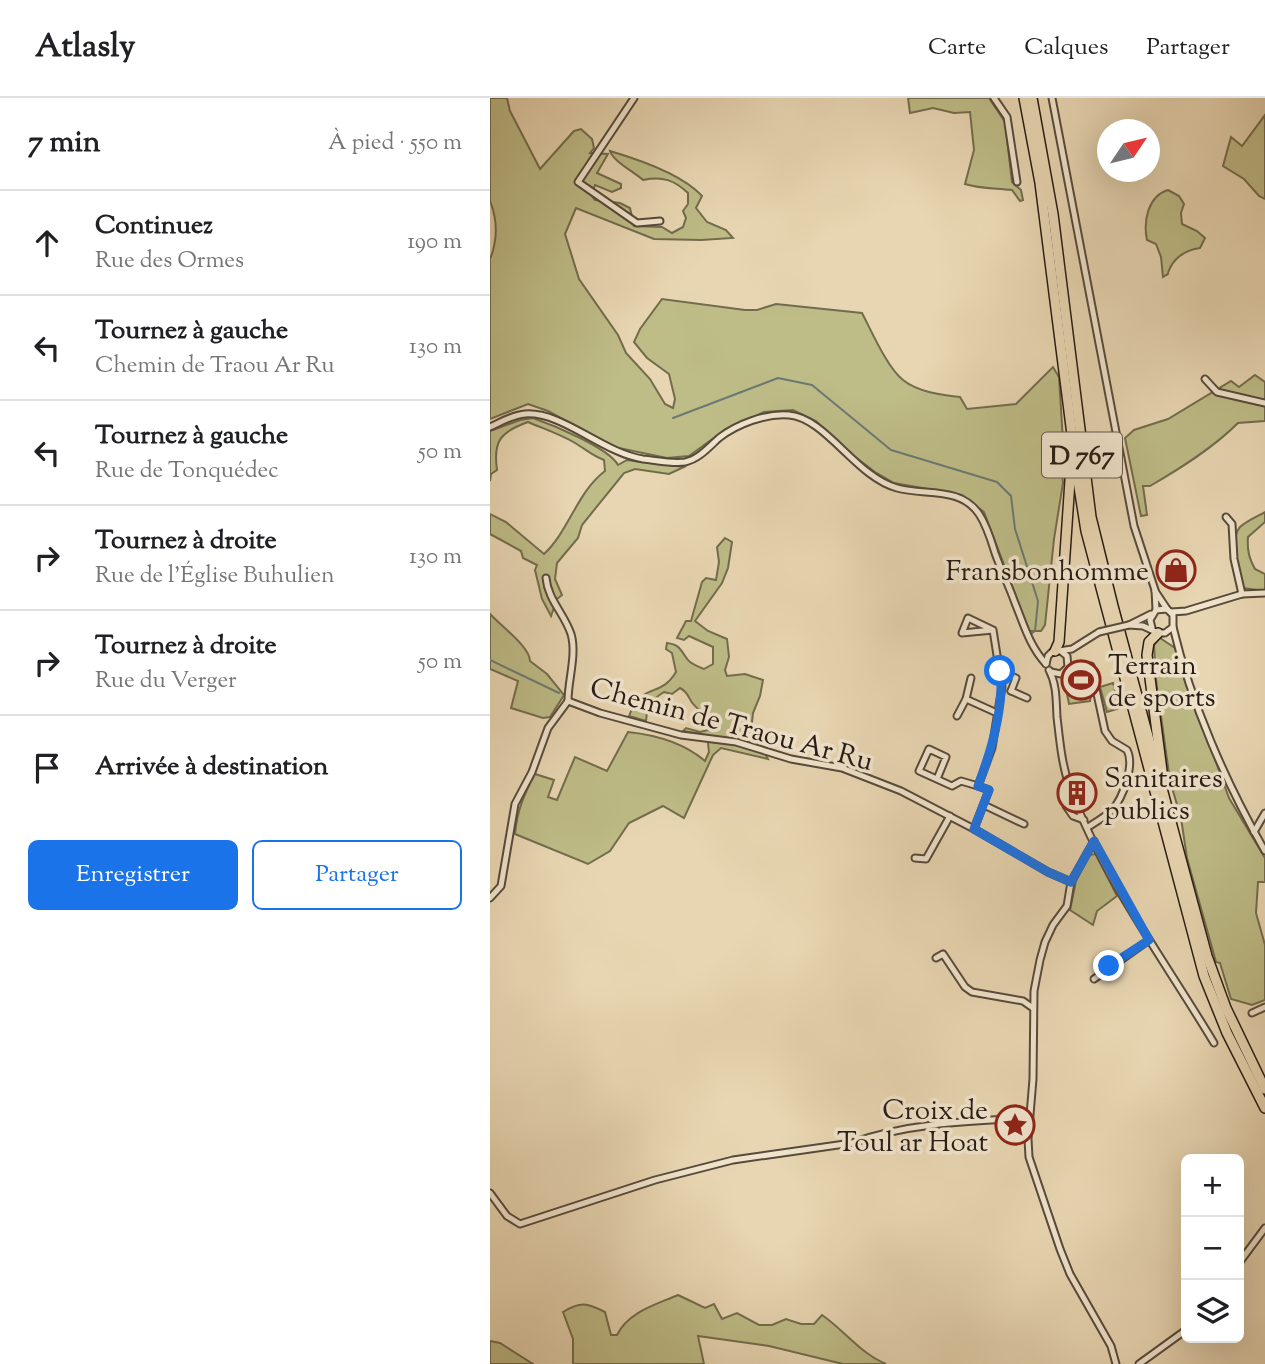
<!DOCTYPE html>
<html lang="fr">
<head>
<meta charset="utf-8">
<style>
  :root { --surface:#fff; --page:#f2f2f2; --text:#202124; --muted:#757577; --line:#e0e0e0; --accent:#1a73e8 }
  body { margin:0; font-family:"Sorts Mill Goudy",serif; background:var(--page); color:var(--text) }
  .controls { position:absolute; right:21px; bottom:21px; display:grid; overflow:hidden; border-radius:10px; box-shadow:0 7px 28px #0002 }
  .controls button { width:63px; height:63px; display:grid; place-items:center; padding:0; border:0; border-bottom:2px solid var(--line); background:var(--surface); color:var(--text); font:35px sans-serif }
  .compass { position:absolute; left:607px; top:21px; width:63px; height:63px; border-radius:50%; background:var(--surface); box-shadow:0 7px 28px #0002; rotate:55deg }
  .stop { position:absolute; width:21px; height:21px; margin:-16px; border:5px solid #1a73e8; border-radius:50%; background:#fff }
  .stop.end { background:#1a73e8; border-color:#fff; box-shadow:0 2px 7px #0008 }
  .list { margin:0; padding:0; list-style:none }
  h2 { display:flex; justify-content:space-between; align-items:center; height:91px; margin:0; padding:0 28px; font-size:30px }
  h2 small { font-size:23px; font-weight:400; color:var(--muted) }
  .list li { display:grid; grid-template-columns:46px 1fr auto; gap:21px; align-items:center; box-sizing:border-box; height:105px; padding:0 28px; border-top:2px solid var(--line) }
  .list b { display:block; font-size:26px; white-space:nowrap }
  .list p { margin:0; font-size:23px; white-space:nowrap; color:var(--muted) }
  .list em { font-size:23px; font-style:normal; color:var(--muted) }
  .actions { display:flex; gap:14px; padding:21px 28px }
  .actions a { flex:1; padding:16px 0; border:2px solid var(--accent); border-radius:10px; text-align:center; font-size:24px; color:var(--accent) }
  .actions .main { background:var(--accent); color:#fff }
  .icon { flex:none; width:38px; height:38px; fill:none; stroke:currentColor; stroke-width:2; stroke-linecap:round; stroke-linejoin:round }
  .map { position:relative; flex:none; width:775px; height:1266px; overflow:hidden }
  header { display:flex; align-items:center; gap:42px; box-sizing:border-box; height:98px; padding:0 35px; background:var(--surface); border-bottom:2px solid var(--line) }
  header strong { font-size:33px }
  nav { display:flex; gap:38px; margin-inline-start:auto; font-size:24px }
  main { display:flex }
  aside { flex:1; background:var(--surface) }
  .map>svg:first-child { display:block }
  .green { fill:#bebc87; stroke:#726c4d; stroke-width:2 }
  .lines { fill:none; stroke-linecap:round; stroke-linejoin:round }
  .stream { stroke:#6b7972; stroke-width:2 }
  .minor-casing { stroke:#574a3b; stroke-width:9 }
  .trunk-casing { stroke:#271b13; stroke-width:12 }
  .minor { stroke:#f0e4cd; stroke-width:5 }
  .trunk { stroke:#e8d6b2; stroke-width:9 }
  .minor-bridge-casing { stroke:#574a3b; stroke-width:9; stroke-linecap:butt }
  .minor-bridge { stroke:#f0e4cd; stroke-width:5 }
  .route { stroke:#1a73e8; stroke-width:9 }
  .labels { text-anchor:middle; stroke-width:7; stroke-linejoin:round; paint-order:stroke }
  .shield { fill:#f0e4cd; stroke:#63574b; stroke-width:2 }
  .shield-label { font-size:26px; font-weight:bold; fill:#271b13 }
  .poi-label { font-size:28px; fill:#271b13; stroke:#f0e4cd; text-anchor:end }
  .street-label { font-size:28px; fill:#271b13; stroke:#f0e4cd }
</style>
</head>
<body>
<header>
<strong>Atlasly</strong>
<nav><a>Carte</a><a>Calques</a><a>Partager</a></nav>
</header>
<main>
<aside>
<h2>7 min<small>À pied · 550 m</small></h2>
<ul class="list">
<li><svg class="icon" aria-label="ahead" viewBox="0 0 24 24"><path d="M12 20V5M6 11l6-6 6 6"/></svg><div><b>Continuez</b><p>Rue des Ormes</p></div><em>190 m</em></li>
<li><svg class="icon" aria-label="left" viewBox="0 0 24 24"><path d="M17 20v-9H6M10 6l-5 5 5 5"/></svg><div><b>Tournez à gauche</b><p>Chemin de Traou Ar Ru</p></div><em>130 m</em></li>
<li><svg class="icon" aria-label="left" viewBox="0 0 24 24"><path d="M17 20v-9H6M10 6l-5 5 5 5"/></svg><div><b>Tournez à gauche</b><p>Rue de Tonquédec</p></div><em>50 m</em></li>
<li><svg class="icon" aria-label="right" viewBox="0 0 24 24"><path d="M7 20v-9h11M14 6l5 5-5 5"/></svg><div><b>Tournez à droite</b><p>Rue de l'Église Buhulien</p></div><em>130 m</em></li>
<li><svg class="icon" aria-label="right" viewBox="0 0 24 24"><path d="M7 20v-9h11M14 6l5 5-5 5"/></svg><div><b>Tournez à droite</b><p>Rue du Verger</p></div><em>50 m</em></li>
<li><svg class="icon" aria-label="arrive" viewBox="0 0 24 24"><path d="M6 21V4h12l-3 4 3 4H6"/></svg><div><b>Arrivée à destination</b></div></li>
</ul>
<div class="actions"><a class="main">Enregistrer</a><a>Partager</a></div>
</aside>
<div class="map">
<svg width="775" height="1266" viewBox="0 0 775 1266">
  <rect width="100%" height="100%" fill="#e8d6b2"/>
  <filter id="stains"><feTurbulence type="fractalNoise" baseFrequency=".00286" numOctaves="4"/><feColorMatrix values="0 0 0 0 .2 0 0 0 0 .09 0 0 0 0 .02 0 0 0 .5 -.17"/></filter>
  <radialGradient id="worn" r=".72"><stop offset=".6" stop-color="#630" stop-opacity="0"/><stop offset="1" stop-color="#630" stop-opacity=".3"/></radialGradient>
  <g class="green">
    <path d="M0,0H17L20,13L50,71L84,33L91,31L102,41L104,50L100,55L118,56L107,75L131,86V90L122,94L105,87L101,97L105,102L130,105L140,110L144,128L172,129L182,135L193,129L196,120L193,113L198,106V95C184,82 173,78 153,82C143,73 124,64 120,53C147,61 193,77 212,98L206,110L217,124L236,132L243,140L211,142L164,141L86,110L75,136L89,181L128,237L136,255L160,281L175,306L183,310L185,301L179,276L157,260L144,244L150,231L172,201L255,212H267L286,206L372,215C382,234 397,269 413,282C428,294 451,297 470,299L477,311L526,306L563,269L569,279L574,359H571L573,385L564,441L555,527L551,533H539L494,414L472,397L404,385L385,374L351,348L326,323L303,312L274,314L236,331L199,358L177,360L124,349L58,313L38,306L0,321V161C8,141 8,123 0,103Z"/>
    <path d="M418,0H499L515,24L522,84L531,92L533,102L530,103L522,92C505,90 491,91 475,86L484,52L480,14L464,15L443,10L420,15Z"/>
    <polygon points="775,17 775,101 769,98 754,81 733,68 741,39 752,48"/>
    <path d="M678,92L689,98L694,106L691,115L692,126L707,133L715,140L710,150C697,152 686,158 680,170C675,180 682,173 673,179L671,159L666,146L657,142C653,123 658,98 678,92Z"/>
    <path d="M765,277L775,284V323L748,325C723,350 691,370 660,388H653L657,417L651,418L635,340L644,332L678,321L741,283L749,289Z"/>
    <path d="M43,320C63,327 119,350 128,367L137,362L194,369L179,376L145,371L134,375L92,427L88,440L67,465L65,481L72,497L67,501L61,518L52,501L45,472L47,467L33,460L31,453L0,436V416L16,424L54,456C79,433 87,394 115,373L114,362C103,358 95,351 85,345C70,336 54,331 38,324C10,334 3,343 7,372L1,376L0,383V333L30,322Z"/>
    <path d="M775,414V424L758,439C757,452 759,460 765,471L775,476V493L753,490C750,475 739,441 750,429C756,423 768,418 775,414Z"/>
    <path d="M235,440L242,444L238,470L232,485L205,523L218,533L237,541L239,559L235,572L237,578L255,576L273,582L270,598L263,615L260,643L271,647L278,661L231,650L223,657L194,720L173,708L139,725L120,753L98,766L25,736C27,713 34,696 45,676L64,682L58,699L67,702L85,659L117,673L138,634C166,637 193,644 215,663L219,654L217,637L193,633L196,630L210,634L218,632L219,619C215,614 209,613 205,608C198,602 200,595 190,590L182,596L174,594C161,602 157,608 156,623L139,618C152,583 170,601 186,574L182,555L176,551L177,545C191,547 190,552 198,562C201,566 209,569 214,571L223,566V549L199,538L194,542L187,540L196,523H201L212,484L216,480L226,482L229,464L227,449Z"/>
    <path d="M0,516C10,527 40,549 40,563L57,576L74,597L60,619L53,620L21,610L28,583L0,571Z"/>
    <polygon points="670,540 685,550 739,700 775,760 775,784 768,784 766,815 775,847 775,902 762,907 741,901 730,865 726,864 697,760 691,720 680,683 666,582 664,547"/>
    <polygon points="595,570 602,590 600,603 579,606 576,591"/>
    <polygon points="623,585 630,610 617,614 610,589"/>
    <polygon points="606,756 627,798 607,813 603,827 580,812 586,783 599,757"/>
    <path d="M188,1197L215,1210L224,1206L232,1221L247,1215L269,1227H282L296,1221L311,1226H324L332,1217C354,1232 371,1256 396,1266H353L279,1248L208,1238L214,1266H83V1241L73,1214C91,1203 97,1205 115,1214L121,1237H127C138,1214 165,1207 188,1197Z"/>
    <polygon points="0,1243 10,1245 43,1266 0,1266"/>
  </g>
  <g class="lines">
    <g class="stream">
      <polyline points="183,320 288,280 322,287 401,352 507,384 521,398 525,431 548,503 545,533 541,536"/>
      <polyline points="0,562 69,595"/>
    </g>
    <g class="minor-casing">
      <g id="minor">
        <polyline points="144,0 88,84 147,125 170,123"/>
        <polyline points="504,0 517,19 527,84"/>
        <polyline points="562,0 644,428 665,492 666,512"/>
        <polyline points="715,281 727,294 775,305"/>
        <path d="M0,329C11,324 22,317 35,316C72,313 113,355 153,361C165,362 182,366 195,364C209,361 219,349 229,340C247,326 276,315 299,317C336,320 366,379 407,390C435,398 470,388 489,416C497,428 501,442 505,455C511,472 519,488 525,505C534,527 539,547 556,566"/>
        <polyline points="736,419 742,426 744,461 752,496"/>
        <path d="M56,480C58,502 74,515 81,536C87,556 78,582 78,603"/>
        <polyline points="665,493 677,511"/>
        <polyline points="681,514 696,513 752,496 775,495"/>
        <polyline points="639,527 653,528 668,535 675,535 683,529 683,517 677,511 666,512 660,522 662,530"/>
        <polyline points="639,527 661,516"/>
        <path d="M683,529C701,605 736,685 775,753"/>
        <polyline points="556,566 558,558 562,554 582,551 609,534"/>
        <path d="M559,572C567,587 566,603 567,619C570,645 572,669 581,693C615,783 675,863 724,945"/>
        <polyline points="510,573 526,580 521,593"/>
        <polyline points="561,574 571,576 578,569 577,558 572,554"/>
        <polyline points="521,593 537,600"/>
        <polyline points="476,601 507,615"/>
        <polyline points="78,603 110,615 191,637 246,644 301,661 352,670 411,693 484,731 558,774 581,784"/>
        <polyline points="467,618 476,601 481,580"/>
        <polyline points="447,681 456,659 439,651 429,673 462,688 471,683 488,688"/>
        <polyline points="494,707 534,726"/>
        <polyline points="576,708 583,718 594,722"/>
        <path d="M598,729C606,724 615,719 622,712C633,700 645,667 637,652L622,643L615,633L601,568"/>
        <polyline points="484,731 499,692 488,688 502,650 512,589 503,532 472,535 478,520 503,532"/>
        <polyline points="764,734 775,715"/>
        <polyline points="604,743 581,784 577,808 563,827 555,844 550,862 544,893 543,981 538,1041 539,1059 570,1151 580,1176 621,1248 626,1266"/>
        <polyline points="425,760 436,761 460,718"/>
        <polyline points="0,800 11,788 25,706 42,674 58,630 78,603"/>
        <polyline points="446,860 453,856 475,889 482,894 533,903 543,910"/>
        <polyline points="604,881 659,842"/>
        <polyline points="762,915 775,909"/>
        <path d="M0,1095L17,1118L30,1126L165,1082L243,1062L362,1045C418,1025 480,1023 538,1020"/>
        <polyline points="749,1165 775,1130"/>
        <polyline points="649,1266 696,1232"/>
      </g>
    </g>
    <g class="trunk-casing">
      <g id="trunk">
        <polyline points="534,0 550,85 587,376 596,433 714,878 737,935 775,1010"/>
        <polyline points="542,0 563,116 601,419 623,508 717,858 736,910 775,991"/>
        <polyline points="668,535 659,544 657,557 672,673"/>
        <polyline points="565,553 569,544 581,368"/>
      </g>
    </g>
    <use href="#minor" class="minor"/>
    <use href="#trunk" class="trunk"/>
    <g class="minor-bridge-casing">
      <polyline id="minor-bridge" points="609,534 639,527"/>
    </g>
    <use href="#minor-bridge" class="minor-bridge"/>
  </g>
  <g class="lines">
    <path class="route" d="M510,573C515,608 500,656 488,688L499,692L484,731L558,774L581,784L604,743L659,842L619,868"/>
  </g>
  <defs>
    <g id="shop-ring" transform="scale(2.0125)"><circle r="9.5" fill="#f0e4cd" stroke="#8f2418" stroke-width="1.5"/><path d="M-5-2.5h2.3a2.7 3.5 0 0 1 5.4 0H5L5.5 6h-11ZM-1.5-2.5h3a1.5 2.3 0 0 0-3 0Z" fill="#8f2418"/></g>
    <g id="stadium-ring" transform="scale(2.0125)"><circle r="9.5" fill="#f0e4cd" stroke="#8f2418" stroke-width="1.5"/><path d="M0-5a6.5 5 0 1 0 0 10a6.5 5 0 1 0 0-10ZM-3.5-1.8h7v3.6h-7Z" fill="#8f2418"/></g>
    <g id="building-ring" transform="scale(2.0125)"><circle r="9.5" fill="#f0e4cd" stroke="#8f2418" stroke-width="1.5"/><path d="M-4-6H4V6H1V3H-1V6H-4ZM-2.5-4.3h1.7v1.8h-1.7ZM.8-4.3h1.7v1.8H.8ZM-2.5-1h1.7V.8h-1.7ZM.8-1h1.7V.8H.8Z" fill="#8f2418"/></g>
    <g id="sight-ring" transform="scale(2.0125)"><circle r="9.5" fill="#f0e4cd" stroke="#8f2418" stroke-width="1.5"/><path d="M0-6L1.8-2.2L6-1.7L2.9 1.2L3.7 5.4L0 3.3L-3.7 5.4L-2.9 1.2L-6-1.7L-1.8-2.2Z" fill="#8f2418"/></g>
  </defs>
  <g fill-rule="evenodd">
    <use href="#shop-ring" x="686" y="472"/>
    <use href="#stadium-ring" x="591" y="582"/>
    <use href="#building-ring" x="587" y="695"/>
    <use href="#sight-ring" x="525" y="1027"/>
  </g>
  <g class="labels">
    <rect class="shield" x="552" y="334.5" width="80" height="45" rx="5"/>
    <g class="shield-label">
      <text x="592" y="366">D 767</text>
    </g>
    <g class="poi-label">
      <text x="659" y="482">Fransbonhomme</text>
      <text x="618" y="576" text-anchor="start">Terrain<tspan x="618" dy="32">de sports</tspan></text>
      <text x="614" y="689" text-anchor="start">Sanitaires<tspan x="614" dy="32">publics</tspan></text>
      <text x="498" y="1021">Croix de<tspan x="498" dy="32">Toul ar Hoat</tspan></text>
    </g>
    <g class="street-label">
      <text transform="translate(242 625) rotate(15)" y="10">Chemin de Traou Ar Ru</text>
    </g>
  </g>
  <rect width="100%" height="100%" filter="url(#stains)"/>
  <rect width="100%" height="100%" fill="url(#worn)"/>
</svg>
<div class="controls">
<button>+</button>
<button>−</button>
<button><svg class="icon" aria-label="layers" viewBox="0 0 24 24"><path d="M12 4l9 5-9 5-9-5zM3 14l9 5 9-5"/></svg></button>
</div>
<svg class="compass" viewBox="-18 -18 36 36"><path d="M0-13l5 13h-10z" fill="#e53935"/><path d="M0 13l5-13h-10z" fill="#757577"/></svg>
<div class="stop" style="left:510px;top:573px"></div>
<div class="stop end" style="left:619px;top:868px"></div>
</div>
</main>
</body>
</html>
